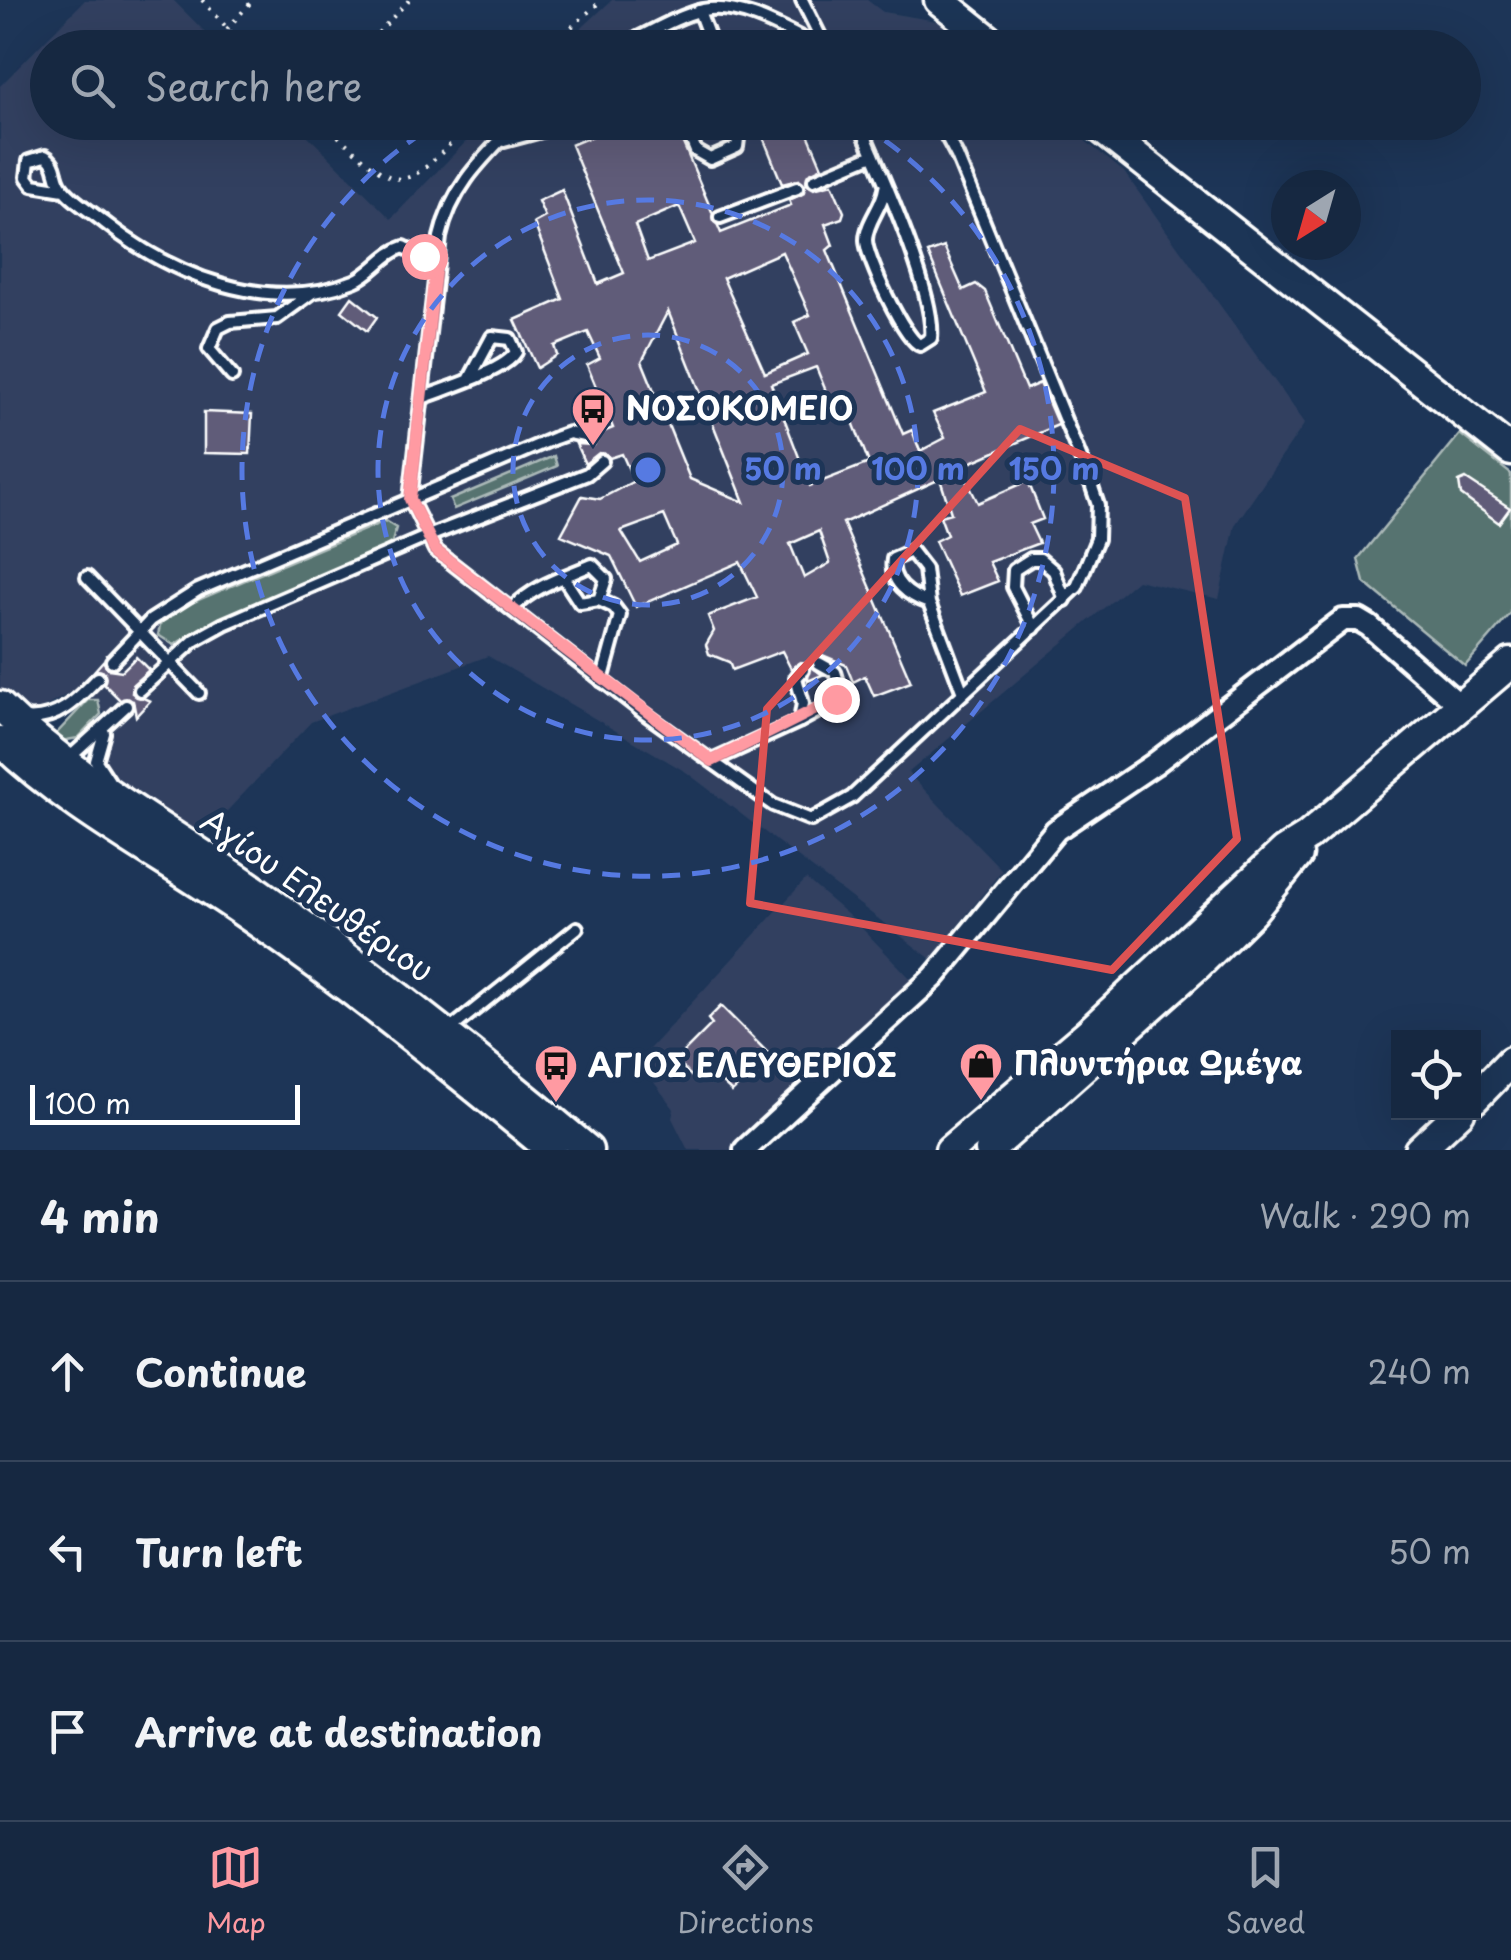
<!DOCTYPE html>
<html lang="en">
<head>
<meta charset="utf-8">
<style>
  :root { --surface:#162841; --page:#1f3048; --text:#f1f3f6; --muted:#9ea6b1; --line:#35445a; --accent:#ff9aa2 }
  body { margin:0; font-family:"Playpen Sans",sans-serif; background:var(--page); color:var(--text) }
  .controls { position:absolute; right:30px; bottom:30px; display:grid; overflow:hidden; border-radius:0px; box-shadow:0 10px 40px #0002 }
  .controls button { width:90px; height:90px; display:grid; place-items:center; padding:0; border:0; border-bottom:2px solid var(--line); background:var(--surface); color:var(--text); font:50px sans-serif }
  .compass { position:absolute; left:1271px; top:170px; width:90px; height:90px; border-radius:50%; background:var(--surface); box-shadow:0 10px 40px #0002; rotate:217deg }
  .scale { position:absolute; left:30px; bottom:25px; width:270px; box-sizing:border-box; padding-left:10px; border:5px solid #fff; border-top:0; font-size:28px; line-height:35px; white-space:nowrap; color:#fff; -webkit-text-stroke:8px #1d3557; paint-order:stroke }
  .stop { position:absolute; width:30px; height:30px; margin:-22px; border:8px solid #ff9aa2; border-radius:50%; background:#fff }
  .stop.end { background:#ff9aa2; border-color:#fff; box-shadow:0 2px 10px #0008 }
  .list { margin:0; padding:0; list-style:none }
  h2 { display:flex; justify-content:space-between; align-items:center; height:130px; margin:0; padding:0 40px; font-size:42px }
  h2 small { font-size:32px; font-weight:400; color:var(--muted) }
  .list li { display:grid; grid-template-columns:65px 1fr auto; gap:30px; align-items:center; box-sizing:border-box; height:180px; padding:0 40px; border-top:2px solid var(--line) }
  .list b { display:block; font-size:38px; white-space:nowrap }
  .list em { font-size:32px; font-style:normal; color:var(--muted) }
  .icon { flex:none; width:55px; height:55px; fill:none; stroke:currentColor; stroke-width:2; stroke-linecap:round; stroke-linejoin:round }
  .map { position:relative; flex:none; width:1511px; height:1150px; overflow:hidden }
  .search { position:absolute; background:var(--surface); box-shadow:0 10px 40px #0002; left:30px; right:30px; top:30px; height:110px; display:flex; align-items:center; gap:25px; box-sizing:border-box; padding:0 35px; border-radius:55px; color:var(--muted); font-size:38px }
  .sheet { height:670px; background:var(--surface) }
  nav { display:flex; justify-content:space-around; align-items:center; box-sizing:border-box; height:140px; border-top:2px solid var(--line); background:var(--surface); font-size:28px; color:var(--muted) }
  nav a { display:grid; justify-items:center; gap:5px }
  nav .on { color:var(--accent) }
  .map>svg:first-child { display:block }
  .built { fill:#314161 }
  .green { fill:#577370; stroke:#abb9b8; stroke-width:2.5 }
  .building { fill:#605c79; stroke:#fff; stroke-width:2.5; fill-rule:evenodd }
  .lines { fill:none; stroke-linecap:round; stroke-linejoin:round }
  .lane-casing { stroke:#fff; stroke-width:18 }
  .street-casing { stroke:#fff; stroke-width:28 }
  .secondary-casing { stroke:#fff; stroke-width:35 }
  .path { stroke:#fff; stroke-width:4; stroke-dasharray:2.5 8; stroke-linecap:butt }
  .lane { stroke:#1d3557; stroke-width:10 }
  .street { stroke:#1d3557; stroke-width:20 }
  .secondary { stroke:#1d3557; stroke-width:28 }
  .route { stroke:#ff9aa2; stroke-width:12 }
  .marked { fill:none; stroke:#de5353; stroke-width:8; stroke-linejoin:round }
  .ring { fill:none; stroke:#567ae2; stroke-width:5; stroke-dasharray:18 12 }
  .labels { text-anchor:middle; stroke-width:10; stroke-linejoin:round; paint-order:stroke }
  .poi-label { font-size:32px; font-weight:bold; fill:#fff; stroke:#1d3557; text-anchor:start }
  .street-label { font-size:32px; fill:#fff; stroke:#1d3557 }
  .centre { fill:#567ae2; stroke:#1d3557; stroke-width:5 }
  .ring-label { font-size:30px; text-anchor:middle; font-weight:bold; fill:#567ae2; stroke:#1d3557; stroke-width:10; stroke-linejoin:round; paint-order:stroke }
</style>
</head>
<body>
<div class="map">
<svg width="1511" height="1150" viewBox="0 0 1511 1150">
  <rect width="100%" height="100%" fill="#1d3557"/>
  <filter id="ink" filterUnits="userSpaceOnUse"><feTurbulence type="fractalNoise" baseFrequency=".01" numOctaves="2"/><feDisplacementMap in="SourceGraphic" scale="20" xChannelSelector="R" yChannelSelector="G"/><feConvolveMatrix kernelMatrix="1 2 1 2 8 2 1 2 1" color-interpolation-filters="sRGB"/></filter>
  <g filter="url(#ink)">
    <g class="built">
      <polygon points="85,0 173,0 220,47 48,48 48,122 295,123 391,219 484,123 1063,123 1124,172 1305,423 1235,525 1219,599 1137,580 908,773 1002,870 931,959 686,772 488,656 311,722 195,845 105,769 104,750 116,723 77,689 34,713 13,706 0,694 0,86"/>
      <polygon points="612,0 867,0 883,12 937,21 971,47 560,48"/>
      <polygon points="806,879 854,920 914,982 733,1150 688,1150 672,1118 674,1109 638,1061"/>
    </g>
    <g class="green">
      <polygon points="1460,434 1511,474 1511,613 1465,666 1364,582 1358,559"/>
      <polygon points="554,456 557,466 454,509 450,500"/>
      <polygon points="385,521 396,528 392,542 385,547 200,628 174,645 158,635 161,622 191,603"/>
      <polygon points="88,700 98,700 101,714 78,738 61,741 57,733"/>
    </g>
    <g class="building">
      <path d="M625,122H674L721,233L791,205L789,200L804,193L799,180L782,184L757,122H803L822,167L808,174L806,184L814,189L832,184L844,212L842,218L825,224L833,245L827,250L903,434L912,430L920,451L945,438L933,413L986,392L928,253L944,247L963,290L976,284L985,291L1026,389L1040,383L1058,425L960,467L978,503L1028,481L1043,519L1030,524L1039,543L989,562L998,581L960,596L935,541L947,535L940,516L951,513L940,479L843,523L911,682L874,696L865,676L853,682L846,665L820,654L810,664L822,675L808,681L809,664L801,662L791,669L782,651L732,670L729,662L709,654L706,645L714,631L708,616L757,597L740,562L636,607L611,556L561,535L582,496L600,499L634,481L622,454L610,458L599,453L585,464L576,444L594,445L598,434L613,428L587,365L600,358L588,332L554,346L557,355L537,368L515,320L563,299L534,223L545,217L538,201L562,190L598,284L624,273L571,145ZM679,206L695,243L648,261L635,225ZM782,252L810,315L794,322L808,354L765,373L723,278ZM668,311L744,502L690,479L642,361ZM816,367L830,401L843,396L869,463L810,486L771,384ZM664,515L677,545L640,562L621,531ZM819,531L830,563L804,578L790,544Z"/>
      <polygon points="352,297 377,317 367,331 342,311"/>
      <polygon points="204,412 252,414 250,454 204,453"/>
      <polygon points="1466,479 1510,508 1499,523 1461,495 1459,482"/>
      <polygon points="136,657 149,670 133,684 132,693 150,701 136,716 133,701 120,700 104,684 105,672 95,670 103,661 109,669 122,671"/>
      <polygon points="721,1006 770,1055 732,1092 718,1079 713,1084 698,1069 691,1076 676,1060 712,1024 708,1019"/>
    </g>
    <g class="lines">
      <g class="lane-casing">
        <g id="lane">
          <polyline points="802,0 826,48"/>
          <polyline points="699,11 713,48"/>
          <path d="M617,48C645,36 674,17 703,10C741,2 788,32 821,48"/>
          <path d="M518,122C483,158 451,187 440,237L410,499L435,550L644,713L773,805L811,820L852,797L1077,587L1097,539L1098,505L1090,481L957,156L939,122"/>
          <polyline points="684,122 696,151 710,159 737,147 740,122"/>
          <path d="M859,122C879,169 936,293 931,338L920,345C905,340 866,258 866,240C866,222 883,206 885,188"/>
          <polyline points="504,141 556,127"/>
          <polyline points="814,180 873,155"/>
          <path d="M64,190L33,185L27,177L29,161L45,156C59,164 53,176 62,187C72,201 91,211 104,222C172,276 268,315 354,281C373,273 384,253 404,247L436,264"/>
          <polyline points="720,217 797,188"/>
          <polyline points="232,376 209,349 218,328 230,322 277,318 313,292"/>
          <path d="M422,398C444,389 505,371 516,352L510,339L492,337L470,378"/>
          <polyline points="87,577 199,693"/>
          <polyline points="599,600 614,607 620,615 602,681"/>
          <path d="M929,603C909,596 889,582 893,559L911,551L925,569L929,603L963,693"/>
          <path d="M512,609C533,586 564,577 592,565L606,579L599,600L580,603L563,577"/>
          <polyline points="1034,628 1013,587 1014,570 1031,559 1040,559 1054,571 1065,600"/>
          <polyline points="112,661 151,620 198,590 555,438 569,433 590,437"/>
          <polyline points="803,670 796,678 803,703 800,721 828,706 841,692 835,672 819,663"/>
          <polyline points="140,690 195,640 224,624 426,537 587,474 602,461"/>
          <path d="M24,718C56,722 77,700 98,678"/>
          <polyline points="104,733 96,761 109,781"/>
          <polyline points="67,760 126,706"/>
          <polyline points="712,761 800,721"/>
          <polyline points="448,1031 577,928"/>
        </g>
      </g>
      <g class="street-casing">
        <polyline id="street" points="745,1150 934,977 1056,830 1154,764 1343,620 1359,620 1369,626 1462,707"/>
      </g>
      <g class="secondary-casing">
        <g id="secondary">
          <polyline points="939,0 999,48"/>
          <polyline points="1093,122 1511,451"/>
          <path d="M0,706C77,781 172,831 259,893C372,974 481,1060 588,1150"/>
          <path d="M0,741C71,810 162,856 243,912C350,986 451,1067 551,1150"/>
          <polyline points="1474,1099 1511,1061"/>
          <polyline points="950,1150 1088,1033 1284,851 1308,836 1511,663"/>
          <polyline points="990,1150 1198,965 1252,912 1298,855"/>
          <polyline points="1419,1150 1460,1112"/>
        </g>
      </g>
      <g class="path">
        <polyline points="202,0 245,48"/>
        <polyline points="227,29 253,0"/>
        <polyline points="364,48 409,0"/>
        <polyline points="548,48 602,0"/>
        <path d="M322,122C404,193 394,202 472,122"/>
      </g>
      <use href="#lane" class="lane"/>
      <use href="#street" class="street"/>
      <use href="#secondary" class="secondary"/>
    </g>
  </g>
  <g class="lines" filter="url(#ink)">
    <polyline class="route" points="424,256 436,264 410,499 435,550 712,761 836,699"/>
  </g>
  <path class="marked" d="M1020,429L1185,498L1237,839L1112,970L750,903L767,709Z"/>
  <g class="ring">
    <circle cx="648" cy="470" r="135"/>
    <circle cx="648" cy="470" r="270"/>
    <path d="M860 124A406 406 0 1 1 436 124"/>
  </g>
  <defs>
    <g id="bus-pin" transform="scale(2.25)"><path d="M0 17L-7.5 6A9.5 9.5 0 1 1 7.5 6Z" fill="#ff9aa2" stroke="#1d3557"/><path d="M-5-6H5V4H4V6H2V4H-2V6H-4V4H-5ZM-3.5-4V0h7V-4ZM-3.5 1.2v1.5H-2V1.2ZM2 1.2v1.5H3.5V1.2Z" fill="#111"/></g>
    <g id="shop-pin" transform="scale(2.25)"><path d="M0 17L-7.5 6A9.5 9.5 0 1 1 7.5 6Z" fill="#ff9aa2" stroke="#1d3557"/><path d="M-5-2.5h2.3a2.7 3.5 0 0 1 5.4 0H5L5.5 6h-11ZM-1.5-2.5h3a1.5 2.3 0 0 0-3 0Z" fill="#111"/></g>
  </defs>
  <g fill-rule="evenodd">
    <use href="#bus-pin" x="593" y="409"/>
    <use href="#shop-pin" x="981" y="1064"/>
    <use href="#bus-pin" x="556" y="1066"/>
  </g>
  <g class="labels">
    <g class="poi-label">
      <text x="626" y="420">ΝΟΣΟΚΟΜΕΙΟ</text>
      <text x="1014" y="1075">Πλυντήρια Ωμέγα</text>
      <text x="588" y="1077">ΑΓΙΟΣ ΕΛΕΥΘΕΡΙΟΣ</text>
    </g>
    <g class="street-label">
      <text transform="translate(317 896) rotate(35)" y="11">Αγίου Ελευθέριου</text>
    </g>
  </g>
  <circle cx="648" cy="470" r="15" class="centre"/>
  <g class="ring-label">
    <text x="783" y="480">50 m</text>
    <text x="918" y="480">100 m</text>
    <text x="1054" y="480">150 m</text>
  </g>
</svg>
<div class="controls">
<button><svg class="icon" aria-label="locate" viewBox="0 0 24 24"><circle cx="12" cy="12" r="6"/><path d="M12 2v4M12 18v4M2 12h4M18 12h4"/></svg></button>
</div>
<svg class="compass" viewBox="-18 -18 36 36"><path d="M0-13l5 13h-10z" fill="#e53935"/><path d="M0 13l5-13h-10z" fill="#9ea6b1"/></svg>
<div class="scale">100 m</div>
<div class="stop" style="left:424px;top:256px"></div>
<div class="stop end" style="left:836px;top:699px"></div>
<div class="search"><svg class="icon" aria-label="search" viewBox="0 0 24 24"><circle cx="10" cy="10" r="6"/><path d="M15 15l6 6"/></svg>Search here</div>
</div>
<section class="sheet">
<h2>4 min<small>Walk · 290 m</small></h2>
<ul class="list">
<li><svg class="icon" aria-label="ahead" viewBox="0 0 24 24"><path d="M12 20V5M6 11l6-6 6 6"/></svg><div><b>Continue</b></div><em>240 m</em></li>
<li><svg class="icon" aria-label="left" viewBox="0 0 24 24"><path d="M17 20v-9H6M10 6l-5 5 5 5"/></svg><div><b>Turn left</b></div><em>50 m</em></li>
<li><svg class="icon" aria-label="arrive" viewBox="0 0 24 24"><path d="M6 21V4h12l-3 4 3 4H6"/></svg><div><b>Arrive at destination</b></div></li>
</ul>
</section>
<nav>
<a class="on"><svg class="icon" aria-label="map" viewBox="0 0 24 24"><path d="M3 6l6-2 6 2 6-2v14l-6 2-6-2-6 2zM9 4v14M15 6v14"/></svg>Map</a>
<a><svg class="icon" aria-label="directions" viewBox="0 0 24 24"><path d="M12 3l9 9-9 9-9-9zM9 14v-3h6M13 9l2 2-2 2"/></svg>Directions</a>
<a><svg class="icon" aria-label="saved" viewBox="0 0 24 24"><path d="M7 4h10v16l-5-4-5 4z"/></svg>Saved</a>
</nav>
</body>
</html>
